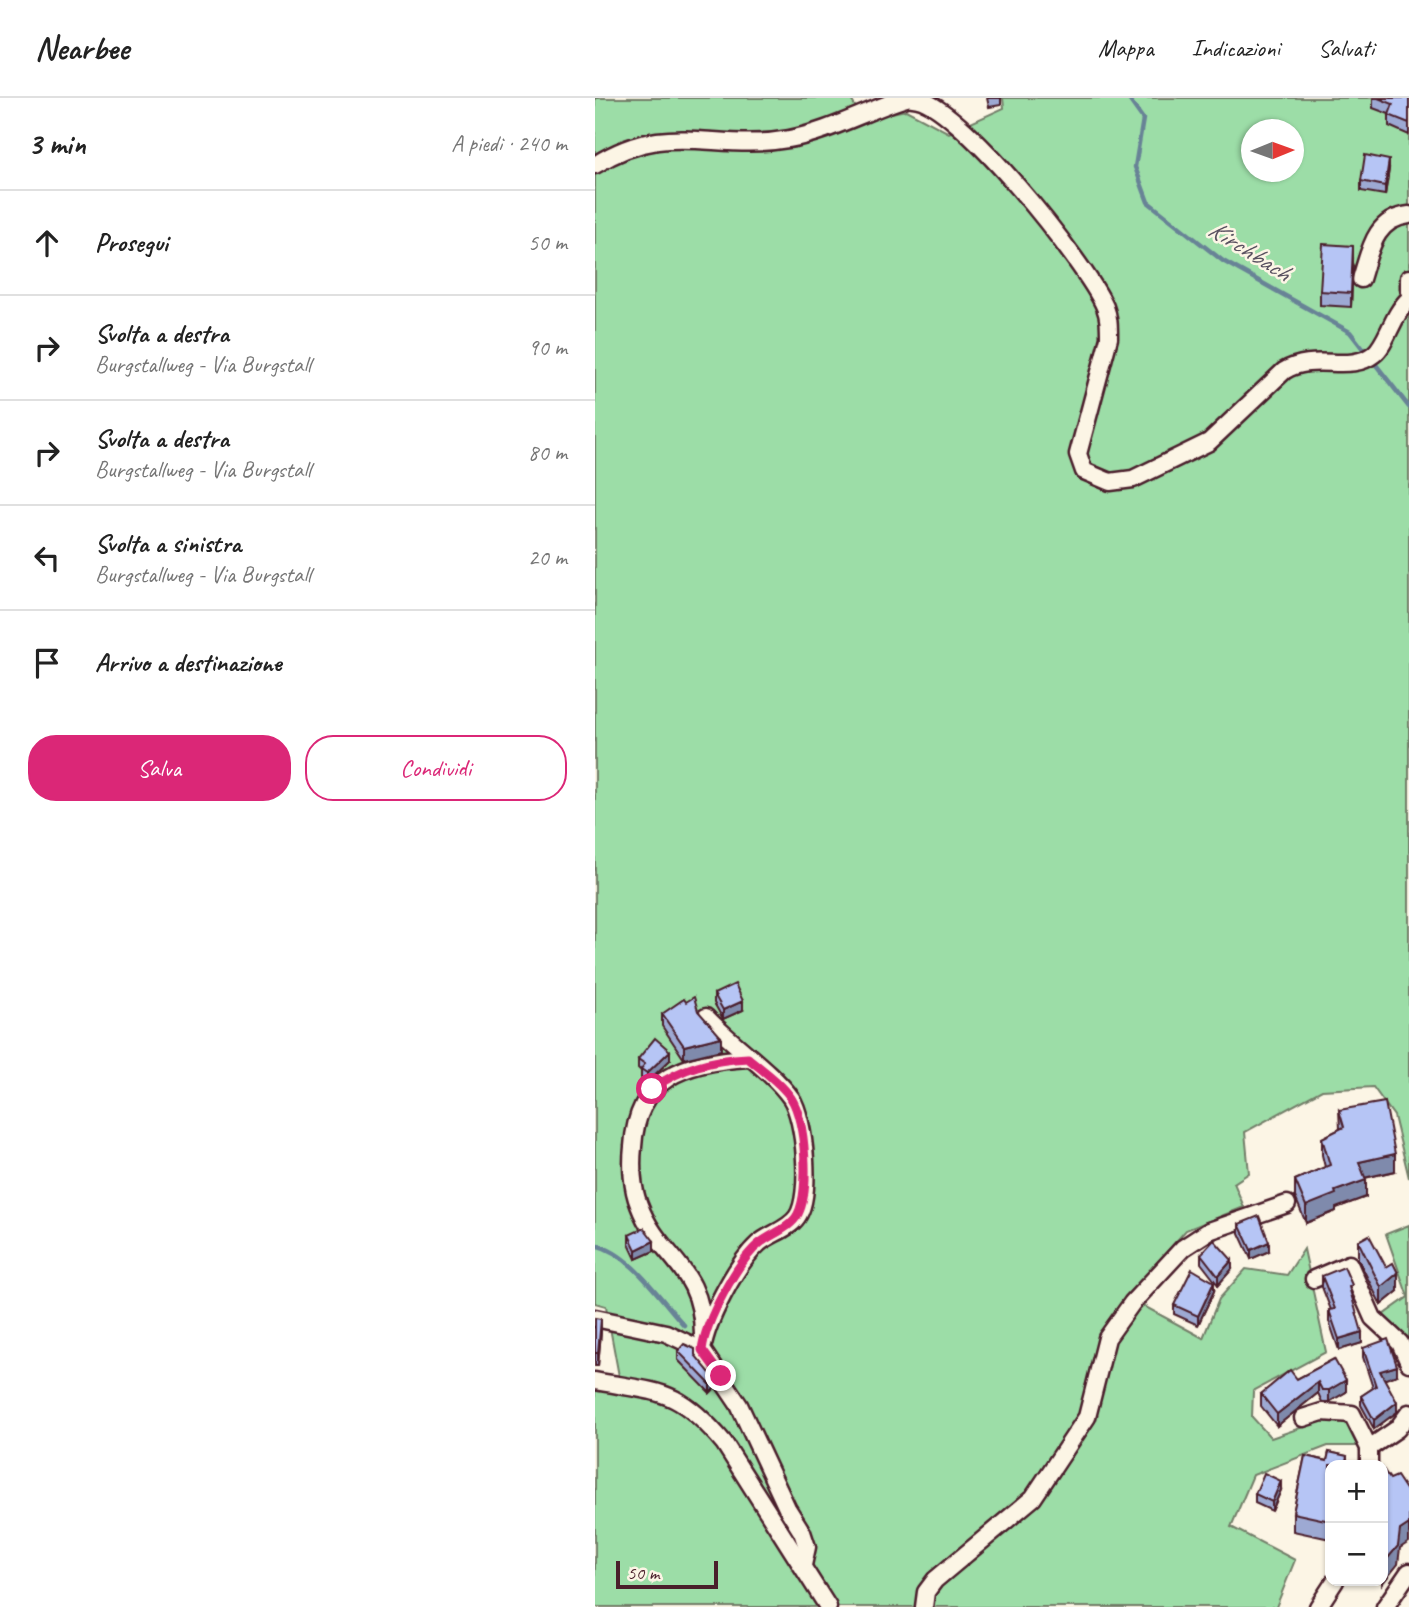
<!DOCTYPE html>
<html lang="it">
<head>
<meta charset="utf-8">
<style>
  :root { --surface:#fff; --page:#f6f6f6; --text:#222; --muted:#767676; --line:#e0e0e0; --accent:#db2777 }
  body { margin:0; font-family:Caveat,sans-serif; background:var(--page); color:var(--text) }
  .controls { position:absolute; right:21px; bottom:21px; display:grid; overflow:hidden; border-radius:14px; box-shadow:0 2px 5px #0004 }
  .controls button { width:63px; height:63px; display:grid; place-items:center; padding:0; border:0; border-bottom:2px solid var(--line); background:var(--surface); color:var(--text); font:35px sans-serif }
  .compass { position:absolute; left:646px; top:21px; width:63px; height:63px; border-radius:50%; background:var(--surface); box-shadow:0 2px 5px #0004; rotate:89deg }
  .scale { position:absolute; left:21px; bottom:18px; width:102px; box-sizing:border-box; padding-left:7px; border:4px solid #4a1f2b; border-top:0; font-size:19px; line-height:24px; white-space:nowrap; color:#4a1f2b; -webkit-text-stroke:5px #fcf5e5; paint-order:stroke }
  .stop { position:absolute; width:21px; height:21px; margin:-16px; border:5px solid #db2777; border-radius:50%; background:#fff }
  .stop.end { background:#db2777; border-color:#fff; box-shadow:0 2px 7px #0008 }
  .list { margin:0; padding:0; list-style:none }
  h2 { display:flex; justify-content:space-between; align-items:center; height:91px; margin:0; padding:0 28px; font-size:30px }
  h2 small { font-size:23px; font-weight:400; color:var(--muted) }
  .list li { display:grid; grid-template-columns:46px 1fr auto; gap:21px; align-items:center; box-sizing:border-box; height:105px; padding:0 28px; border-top:2px solid var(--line) }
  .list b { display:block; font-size:26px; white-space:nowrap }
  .list p { margin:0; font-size:23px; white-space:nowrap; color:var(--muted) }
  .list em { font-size:23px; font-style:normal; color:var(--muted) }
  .actions { display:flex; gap:14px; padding:21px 28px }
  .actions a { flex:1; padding:16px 0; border:2px solid var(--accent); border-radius:28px; text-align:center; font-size:24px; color:var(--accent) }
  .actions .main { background:var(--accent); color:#fff }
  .icon { flex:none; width:38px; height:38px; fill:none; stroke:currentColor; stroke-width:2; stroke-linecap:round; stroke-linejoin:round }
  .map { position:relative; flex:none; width:814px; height:1509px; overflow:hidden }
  header { display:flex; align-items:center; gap:42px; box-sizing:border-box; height:98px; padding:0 35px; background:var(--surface); border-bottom:2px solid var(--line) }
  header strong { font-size:33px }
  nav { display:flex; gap:38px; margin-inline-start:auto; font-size:24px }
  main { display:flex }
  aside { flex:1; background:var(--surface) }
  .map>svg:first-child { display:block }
  .green { fill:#9cdda7; stroke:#737e69; stroke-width:2; fill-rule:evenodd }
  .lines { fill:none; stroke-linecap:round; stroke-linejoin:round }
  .stream { stroke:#688396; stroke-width:4.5 }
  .minor-casing { stroke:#4a1f2b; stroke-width:21 }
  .minor { stroke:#fcf5e5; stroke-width:16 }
  .wall { fill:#9da9d3; stroke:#4a1f2b; stroke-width:2 }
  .shaded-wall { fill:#7f8aac; stroke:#4a1f2b; stroke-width:2 }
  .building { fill:#b6c5f5; stroke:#4a1f2b; stroke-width:2 }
  .route { stroke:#db2777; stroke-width:9 }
  .labels { text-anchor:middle; stroke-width:5; stroke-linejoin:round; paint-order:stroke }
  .water-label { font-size:26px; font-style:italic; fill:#595160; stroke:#fcf5e5 }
</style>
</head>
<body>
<header>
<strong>Nearbee</strong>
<nav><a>Mappa</a><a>Indicazioni</a><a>Salvati</a></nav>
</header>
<main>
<aside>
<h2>3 min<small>A piedi · 240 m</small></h2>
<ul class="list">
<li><svg class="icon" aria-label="ahead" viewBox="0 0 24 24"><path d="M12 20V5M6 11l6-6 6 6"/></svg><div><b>Prosegui</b></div><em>50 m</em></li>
<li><svg class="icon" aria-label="right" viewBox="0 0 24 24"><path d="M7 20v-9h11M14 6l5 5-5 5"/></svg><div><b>Svolta a destra</b><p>Burgstallweg - Via Burgstall</p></div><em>90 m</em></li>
<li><svg class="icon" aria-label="right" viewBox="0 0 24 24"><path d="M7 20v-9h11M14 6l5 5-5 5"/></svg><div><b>Svolta a destra</b><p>Burgstallweg - Via Burgstall</p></div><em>80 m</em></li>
<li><svg class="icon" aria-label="left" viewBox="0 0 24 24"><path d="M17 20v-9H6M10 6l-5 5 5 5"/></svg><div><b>Svolta a sinistra</b><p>Burgstallweg - Via Burgstall</p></div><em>20 m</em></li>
<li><svg class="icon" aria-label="arrive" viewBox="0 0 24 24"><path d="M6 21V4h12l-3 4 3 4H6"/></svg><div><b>Arrivo a destinazione</b></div></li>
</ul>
<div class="actions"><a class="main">Salva</a><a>Condividi</a></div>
</aside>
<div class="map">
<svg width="814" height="1509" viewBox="0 0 814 1509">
  <rect width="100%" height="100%" fill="#fcf5e5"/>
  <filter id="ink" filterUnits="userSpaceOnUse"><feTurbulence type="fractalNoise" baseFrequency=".0143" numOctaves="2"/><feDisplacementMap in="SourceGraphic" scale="14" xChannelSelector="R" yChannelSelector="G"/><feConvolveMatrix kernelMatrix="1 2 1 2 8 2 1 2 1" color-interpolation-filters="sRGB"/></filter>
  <g filter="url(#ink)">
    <g class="green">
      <path d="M0,0H255L268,21L311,12L354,35L409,10L408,0H814V1080L799,1018L778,989L727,992L650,1034L654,1075L639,1085L649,1109L591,1132L532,1199L608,1240L624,1201L651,1171L692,1177L709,1151L731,1254L658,1293L657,1319L676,1340L737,1319L758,1328L765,1348H733L658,1377L636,1429L700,1462L681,1509H0V1290L26,1289L11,1208L0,1205ZM656,32H698V74H656Z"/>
      <polygon points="814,1127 814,1252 811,1242 788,1217 813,1199 791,1136"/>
    </g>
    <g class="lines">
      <g class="stream">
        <polyline points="533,0 548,21 540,69 553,104 628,163 755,234 772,256"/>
        <polyline points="778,263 814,309"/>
        <path d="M0,1147C36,1155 65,1201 89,1227"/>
      </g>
      <g class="minor-casing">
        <g id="minor">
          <path d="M317,0C360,0 492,167 510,209C514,219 514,228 514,240L483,356L489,373L515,384L538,381L614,344L689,273C720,254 754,276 779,256C792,246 797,217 814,201"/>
          <path d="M0,67C74,20 119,55 194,41C234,34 272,12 311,0"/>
          <polyline points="814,180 814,191"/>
          <path d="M766,181C775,153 779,121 814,117"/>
          <path d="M111,919C135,945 177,973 196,1000C210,1021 217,1098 202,1119C193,1132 174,1136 163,1146C141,1166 111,1224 107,1252L144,1307L192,1410L207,1434L212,1449L208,1467"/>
          <polyline points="719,1181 754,1166 778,1220 805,1245 814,1265"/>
          <polyline points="0,1220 71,1235 107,1252"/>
          <path d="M108,1237C108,1168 64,1161 44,1107C37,1090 36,1067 38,1049C42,978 91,964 153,960"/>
          <path d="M0,1283C66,1295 83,1290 129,1345L233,1509"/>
          <polyline points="708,1320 727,1314 757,1316 774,1350 774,1367"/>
          <polyline points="774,1350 802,1331 814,1315"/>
          <polyline points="329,1509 331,1494 340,1482 438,1400 492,1319 512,1240 537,1205 588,1150 614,1133 692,1106"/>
          <polyline points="723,1509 740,1483"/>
          <polyline points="790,1509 814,1474"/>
        </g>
      </g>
      <use href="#minor" class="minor"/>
    </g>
    <g class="wall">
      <polygon points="392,0 406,0 406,7 394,9"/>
      <polygon points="778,0 814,0 814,37 794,28 794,16 778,10"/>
      <polygon points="794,71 790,97 766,93 766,83"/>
      <polygon points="758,162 756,209 725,207 725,193"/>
      <polygon points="119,896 148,912 128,921 119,905"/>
      <polygon points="91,904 103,913 126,952 89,961 67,928 67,916"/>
      <polygon points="43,961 75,962 52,984 46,980 46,973 43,970"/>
      <polygon points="744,1012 800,1073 770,1080 771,1099 741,1110 741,1113 711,1125 700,1099 700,1082 730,1069 727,1057 727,1040 745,1031"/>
      <polygon points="644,1126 674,1153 656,1161 644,1135"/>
      <polygon points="34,1137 59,1153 41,1161 34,1146"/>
      <polygon points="763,1143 803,1193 786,1207 763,1161"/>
      <polygon points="606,1156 637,1171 623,1187 606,1165"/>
      <polygon points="727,1178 757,1198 767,1245 744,1252 734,1223 734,1212 736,1212 727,1189"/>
      <polygon points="619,1193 603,1227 579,1216 579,1207"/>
      <polygon points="0,1220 6,1234 3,1268 0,1268"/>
      <polygon points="768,1250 802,1277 789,1281 802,1314 779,1331 766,1307 766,1298 778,1290 768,1259"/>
      <polygon points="83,1253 100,1257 120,1290 115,1295 83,1262"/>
      <polygon points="739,1261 751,1294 734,1304 727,1304 723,1295 682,1328 666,1308 666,1296 702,1281"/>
      <polygon points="734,1354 752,1358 752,1367 735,1367 735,1441 698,1433 698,1415 710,1358 732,1363"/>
      <polygon points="686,1392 677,1413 660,1405 660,1396"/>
    </g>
    <g class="shaded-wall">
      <polygon points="794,62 794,71 790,97 790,88"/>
      <polygon points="758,148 758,162 756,209 756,195"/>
      <polygon points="148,903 148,912 128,921 128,912"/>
      <polygon points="126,939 126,952 89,961 89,948"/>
      <polygon points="75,953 75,962 52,984 52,975"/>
      <polygon points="800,1056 800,1073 764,1081 764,1064"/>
      <polygon points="771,1082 771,1099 741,1110 741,1113 711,1125 711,1108 740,1093"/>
      <polygon points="59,1143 59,1153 41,1161 41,1152"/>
      <polygon points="674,1144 674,1153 656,1161 656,1152"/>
      <polygon points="637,1162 637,1171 623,1187 623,1178"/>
      <polygon points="803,1175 803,1193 786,1207 786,1189"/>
      <polygon points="619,1184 619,1193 603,1227 603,1218"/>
      <polygon points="6,1221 6,1234 3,1268 3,1255"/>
      <polygon points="767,1234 767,1245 744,1252 744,1241"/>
      <polygon points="802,1268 802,1277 785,1283 785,1273"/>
      <polygon points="120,1281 120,1290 115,1295 115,1286"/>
      <polygon points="751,1282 751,1294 734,1304 734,1292"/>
      <polygon points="723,1284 723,1295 682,1328 682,1316"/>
      <polygon points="802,1304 802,1314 779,1331 779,1322"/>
      <polygon points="686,1383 686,1392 677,1413 677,1404"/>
      <polygon points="814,1426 814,1444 805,1450 803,1466 787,1486 787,1483 788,1483 788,1466 805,1432"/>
    </g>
    <g class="building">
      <polygon points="783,0 814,0 814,25 794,17 798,6"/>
      <polygon points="770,57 794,62 790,88 766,83"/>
      <polygon points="728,146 758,148 756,195 725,193"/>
      <polygon points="140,886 148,903 128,912 119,896"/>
      <polygon points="99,899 103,913 126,939 89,948 67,916 89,901 91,904"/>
      <polygon points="60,940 75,953 52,975 46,971 50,966 43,961"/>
      <polygon points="790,1004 800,1056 764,1064 771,1082 740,1093 741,1096 711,1108 700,1082 735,1067 727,1040 749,1029 744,1012"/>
      <polygon points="664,1118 674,1144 656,1152 644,1126"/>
      <polygon points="49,1130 59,1143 41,1152 34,1137"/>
      <polygon points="774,1137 791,1169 798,1165 803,1175 786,1189 763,1143"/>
      <polygon points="619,1142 637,1162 623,1178 606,1156"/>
      <polygon points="749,1169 757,1187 754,1189 767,1234 744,1241 734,1212 740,1211 727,1178"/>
      <polygon points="597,1171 619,1184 603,1218 579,1207"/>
      <polygon points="0,1220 6,1221 3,1255 0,1255"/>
      <polygon points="793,1241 802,1268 785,1273 802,1304 779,1322 766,1298 781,1288 768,1250"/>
      <polygon points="89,1246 100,1251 100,1257 120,1281 115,1286 83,1253"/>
      <polygon points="739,1261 751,1282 734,1292 727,1292 723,1284 682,1316 666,1296 695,1272 702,1281"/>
      <polygon points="734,1354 752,1358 750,1367 735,1367 735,1423 698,1415 710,1358 732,1363"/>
      <polygon points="788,1371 795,1381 802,1378 814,1396 814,1426 805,1432 803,1448 788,1466"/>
      <polygon points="669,1375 686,1383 677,1404 660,1396"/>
    </g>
  </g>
  <g class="lines" filter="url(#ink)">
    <path class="route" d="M57,991C87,969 116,962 153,960C167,972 186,985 196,1000C211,1023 215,1092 203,1116C196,1130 176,1136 165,1145C142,1163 110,1225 107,1252L126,1278"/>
  </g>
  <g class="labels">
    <g class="water-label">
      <text transform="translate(655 152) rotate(32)" y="9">Kirchbach</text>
    </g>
  </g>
</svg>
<div class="controls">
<button>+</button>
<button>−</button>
</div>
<svg class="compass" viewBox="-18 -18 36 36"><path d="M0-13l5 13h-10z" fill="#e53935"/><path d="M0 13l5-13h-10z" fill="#767676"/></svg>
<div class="scale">50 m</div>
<div class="stop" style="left:57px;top:991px"></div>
<div class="stop end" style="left:126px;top:1278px"></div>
</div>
</main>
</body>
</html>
